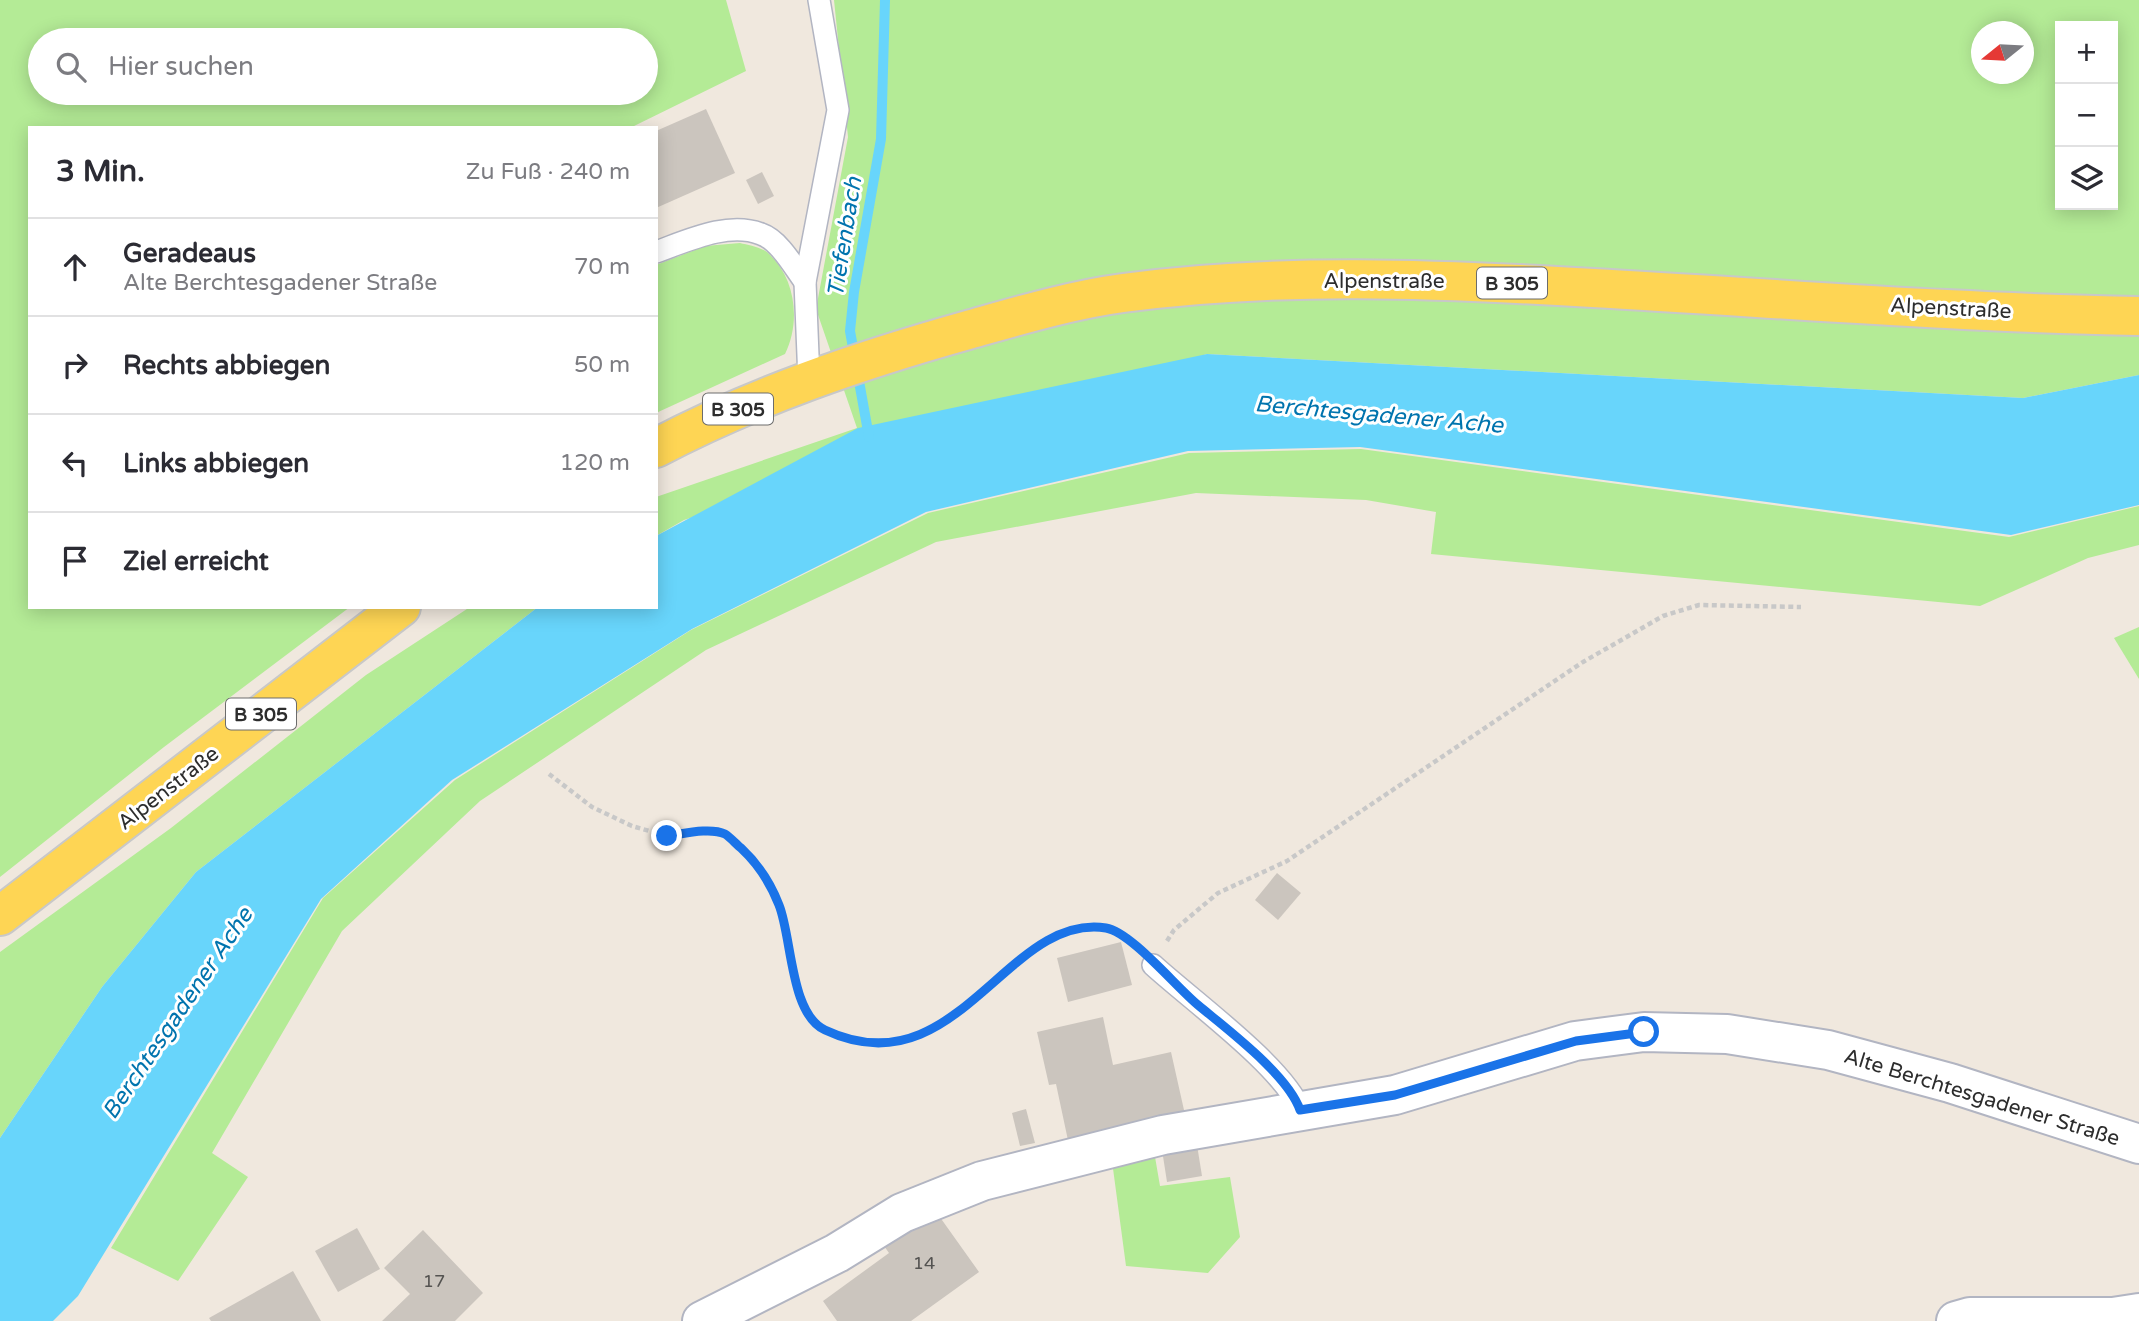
<!DOCTYPE html>
<html lang="de">
<head>
<meta charset="utf-8">
<style>
  :root { --surface:#fff; --page:#f7f7f7; --text:#2b2b33; --muted:#7c7c81; --line:#e1e1e2 }
  body { margin:0; font-family:"Varela Round",sans-serif; background:var(--page); color:var(--text) }
  .controls { position:absolute; right:21px; top:21px; display:grid; overflow:hidden; border-radius:0px; box-shadow:0 4px 18px #0003 }
  .controls button { width:63px; height:63px; display:grid; place-items:center; padding:0; border:0; border-bottom:2px solid var(--line); background:var(--surface); color:var(--text); font:35px sans-serif }
  .compass { position:absolute; left:1971px; top:21px; width:63px; height:63px; border-radius:50%; background:var(--surface); box-shadow:0 4px 18px #0003; rotate:252deg }
  .stop { position:absolute; width:21px; height:21px; margin:-16px; border:5px solid #1a73e8; border-radius:50%; background:#fff }
  .stop.end { background:#1a73e8; border-color:#fff; box-shadow:0 2px 7px #0008 }
  .list { margin:0; padding:0; list-style:none }
  h2 { display:flex; justify-content:space-between; align-items:center; height:91px; margin:0; padding:0 28px; font-size:30px }
  h2 small { font-size:23px; font-weight:400; color:var(--muted) }
  .list li { display:grid; grid-template-columns:46px 1fr auto; gap:21px; align-items:center; box-sizing:border-box; height:98px; padding:0 28px; border-top:2px solid var(--line) }
  .list b { display:block; font-size:26px; white-space:nowrap }
  .list p { margin:0; font-size:23px; white-space:nowrap; color:var(--muted) }
  .list em { font-size:23px; font-style:normal; color:var(--muted) }
  .icon { flex:none; width:38px; height:38px; fill:none; stroke:currentColor; stroke-width:2; stroke-linecap:round; stroke-linejoin:round }
  .map { position:relative; flex:none; width:2139px; height:1321px; overflow:hidden }
  .search { position:absolute; background:var(--surface); box-shadow:0 4px 18px #0003; left:28px; top:28px; width:630px; height:77px; display:flex; align-items:center; gap:18px; box-sizing:border-box; padding:0 24px; border-radius:38px; color:var(--muted); font-size:26px }
  .panel { position:absolute; background:var(--surface); box-shadow:0 4px 18px #0003; left:28px; top:126px; width:630px; height:483px; border-radius:0px }
  .map>svg:first-child { display:block }
  .green { fill:#b4eb96; fill-rule:evenodd }
  .water { fill:#68d5fb }
  .lines { fill:none; stroke-linecap:round; stroke-linejoin:round }
  .stream { stroke:#68d5fb; stroke-width:10 }
  .building { fill:#cbc5be }
  .service-casing { stroke:#b2b5c2; stroke-width:24 }
  .minor-casing { stroke:#b2b5c2; stroke-width:42 }
  .primary-casing { stroke:#c8c8c8; stroke-width:42 }
  .path { stroke:#c8c8c8; stroke-width:4.5; stroke-dasharray:5 3.5; stroke-linecap:butt }
  .service { stroke:#fff; stroke-width:21 }
  .minor { stroke:#fff; stroke-width:38 }
  .primary { stroke:#fed554; stroke-width:38 }
  .route { stroke:#1a73e8; stroke-width:9 }
  .labels { text-anchor:middle; stroke-width:6; stroke-linejoin:round; paint-order:stroke }
  .number-label { font-size:18px; fill:#545351 }
  .shield { fill:#fff; stroke:#6c6c6c; stroke-width:2 }
  .shield-label { font-size:19px; font-weight:bold; fill:#2d2d2d }
  .street-label { font-size:21px; fill:#2d2d2d; stroke:#fff }
  .water-label { font-size:23px; font-style:italic; fill:#0074ae; stroke:#fff }
</style>
</head>
<body>
<div class="map">
<svg width="2139" height="1321" viewBox="0 0 2139 1321">
  <rect width="100%" height="100%" fill="#f0e8de"/>
  <g class="green">
    <path d="M0,0H726L746,71L630,128H30V607H350L164,747L0,877ZM646,40V93H40V40Z"/>
    <path d="M834,0H2139V375L2023,398L1207,354L684,520L656,536V497L857,428L816,309L848,137ZM2060,26H2113V205H2060ZM1982,32H2024V74H1982Z"/>
    <path d="M740,243C748,245 760,247 767,252C796,277 801,322 785,354L656,413V265L705,246Z"/>
    <polygon points="1361,449 2009,537 2139,506 2139,545 2088,558 1980,606 1431,554 1436,512 1366,500 1196,493 936,542 706,650 480,801 342,931 212,1153 248,1177 178,1281 111,1248 323,898 455,780 691,630 928,513 1189,453"/>
    <polygon points="470,607 538,607 196,872 102,987 0,1138 0,952 171,828 366,675"/>
    <polygon points="2139,627 2139,679 2114,638"/>
    <polygon points="1154,1151 1160,1186 1230,1177 1240,1237 1208,1273 1126,1266 1112,1161"/>
  </g>
  <polygon class="water" points="1207,354 2023,398 2139,375 2139,505 2011,535 1360,447 1188,451 926,512 692,629 452,780 321,899 78,1296 53,1321 0,1321 0,1138 102,987 196,872 538,607 656,607 656,536 858,428"/>
  <g class="lines">
    <polyline class="stream" points="869,437 850,331 854,292 881,139 885,0"/>
  </g>
  <g class="building">
    <polygon points="706,109 735,173 656,208 656,131"/>
    <polygon points="762,172 774,196 758,204 746,180"/>
    <polygon points="1277,873 1301,893 1278,920 1255,900"/>
    <polygon points="1121,942 1132,985 1068,1002 1057,958"/>
    <polygon points="1103,1017 1113,1065 1171,1052 1186,1119 1069,1145 1056,1084 1049,1085 1037,1032"/>
    <polygon points="1026,1109 1035,1143 1020,1146 1012,1113"/>
    <polygon points="1197,1145 1202,1176 1167,1182 1162,1150"/>
    <polygon points="932,1206 979,1272 911,1321 837,1321 823,1301 889,1253 882,1243"/>
    <polygon points="357,1228 380,1269 338,1292 315,1251"/>
    <polygon points="423,1230 483,1293 455,1321 382,1321 410,1294 384,1268"/>
    <polygon points="293,1271 321,1321 211,1321 209,1318"/>
  </g>
  <g class="lines">
    <g class="service-casing">
      <g id="service">
        <path d="M656,252C687,241 728,221 761,234C779,240 794,267 805,282"/>
        <polyline points="809,380 805,282 838,110 819,0"/>
        <path d="M1153,965C1190,999 1285,1068 1300,1110"/>
      </g>
    </g>
    <g class="minor-casing">
      <g id="minor">
        <polyline points="702,1321 837,1253 902,1213 982,1181 1163,1135 1395,1095 1575,1041 1644,1032 1727,1034 1828,1050 1950,1083 2139,1144"/>
        <polyline points="1956,1321 1970,1317 2113,1317 2139,1313"/>
      </g>
    </g>
    <g class="primary-casing">
      <g id="primary">
        <path d="M656,448C755,396 861,360 968,330C1018,316 1071,300 1123,293C1278,272 1438,279 1593,288C1775,298 1957,313 2139,316"/>
        <polyline points="0,916 401,607"/>
      </g>
    </g>
    <g class="path">
      <polyline points="549,774 592,807 632,826 667,836 692,832 724,834 755,861 779,905 804,1009 822,1029 860,1042 900,1042 945,1022 998,981 1037,945 1074,930 1105,928 1126,936 1135,946"/>
      <polyline points="1167,941 1174,930 1218,893 1287,861 1583,662 1663,616 1699,605 1801,607"/>
    </g>
    <use href="#service" class="service"/>
    <use href="#minor" class="minor"/>
    <use href="#primary" class="primary"/>
  </g>
  <g class="lines">
    <path class="route" d="M667,836C683,834 710,827 725,834C730,837 736,844 741,848C757,863 771,884 779,905C792,937 790,1014 825,1030C956,1092 1007,912 1106,928C1131,932 1176,987 1198,1005C1228,1030 1288,1075 1300,1110L1395,1095L1576,1041L1644,1032"/>
  </g>
  <g class="labels">
    <g class="number-label">
      <text x="924" y="1269">14</text>
      <text x="434" y="1287">17</text>
    </g>
    <g class="shield">
      <rect x="1477" y="267.5" width="70" height="31" rx="5"/>
      <rect x="703" y="393.5" width="70" height="31" rx="5"/>
      <rect x="226" y="698.5" width="70" height="31" rx="5"/>
    </g>
    <g class="shield-label">
      <text x="1512" y="290">B 305</text>
      <text x="738" y="416">B 305</text>
      <text x="261" y="721">B 305</text>
    </g>
    <g class="street-label">
      <text x="1384" y="288">Alpenstraße</text>
      <text transform="translate(1951 308) rotate(3)" y="7">Alpenstraße</text>
      <text transform="translate(168 788) rotate(-38)" y="7">Alpenstraße</text>
      <text transform="translate(1982 1097) rotate(17)" y="7">Alte Berchtesgadener Straße</text>
    </g>
    <g class="water-label">
      <text transform="translate(844 237) rotate(-81)" y="8">Tiefenbach</text>
      <text transform="translate(1379 414) rotate(5)" y="8">Berchtesgadener Ache</text>
      <text transform="translate(177 1013) rotate(-56)" y="8">Berchtesgadener Ache</text>
    </g>
  </g>
</svg>
<div class="controls">
<button>+</button>
<button>−</button>
<button><svg class="icon" aria-label="layers" viewBox="0 0 24 24"><path d="M12 4l9 5-9 5-9-5zM3 14l9 5 9-5"/></svg></button>
</div>
<svg class="compass" viewBox="-18 -18 36 36"><path d="M0-13l5 13h-10z" fill="#e53935"/><path d="M0 13l5-13h-10z" fill="#7c7c81"/></svg>
<div class="stop" style="left:1644px;top:1032px"></div>
<div class="stop end" style="left:667px;top:836px"></div>
<div class="search"><svg class="icon" aria-label="search" viewBox="0 0 24 24"><circle cx="10" cy="10" r="6"/><path d="M15 15l6 6"/></svg>Hier suchen</div>
<section class="panel">
<h2>3 Min.<small>Zu Fuß · 240 m</small></h2>
<ul class="list">
<li><svg class="icon" aria-label="ahead" viewBox="0 0 24 24"><path d="M12 20V5M6 11l6-6 6 6"/></svg><div><b>Geradeaus</b><p>Alte Berchtesgadener Straße</p></div><em>70 m</em></li>
<li><svg class="icon" aria-label="right" viewBox="0 0 24 24"><path d="M7 20v-9h11M14 6l5 5-5 5"/></svg><div><b>Rechts abbiegen</b></div><em>50 m</em></li>
<li><svg class="icon" aria-label="left" viewBox="0 0 24 24"><path d="M17 20v-9H6M10 6l-5 5 5 5"/></svg><div><b>Links abbiegen</b></div><em>120 m</em></li>
<li><svg class="icon" aria-label="arrive" viewBox="0 0 24 24"><path d="M6 21V4h12l-3 4 3 4H6"/></svg><div><b>Ziel erreicht</b></div></li>
</ul>
</section>
</div>
</body>
</html>
